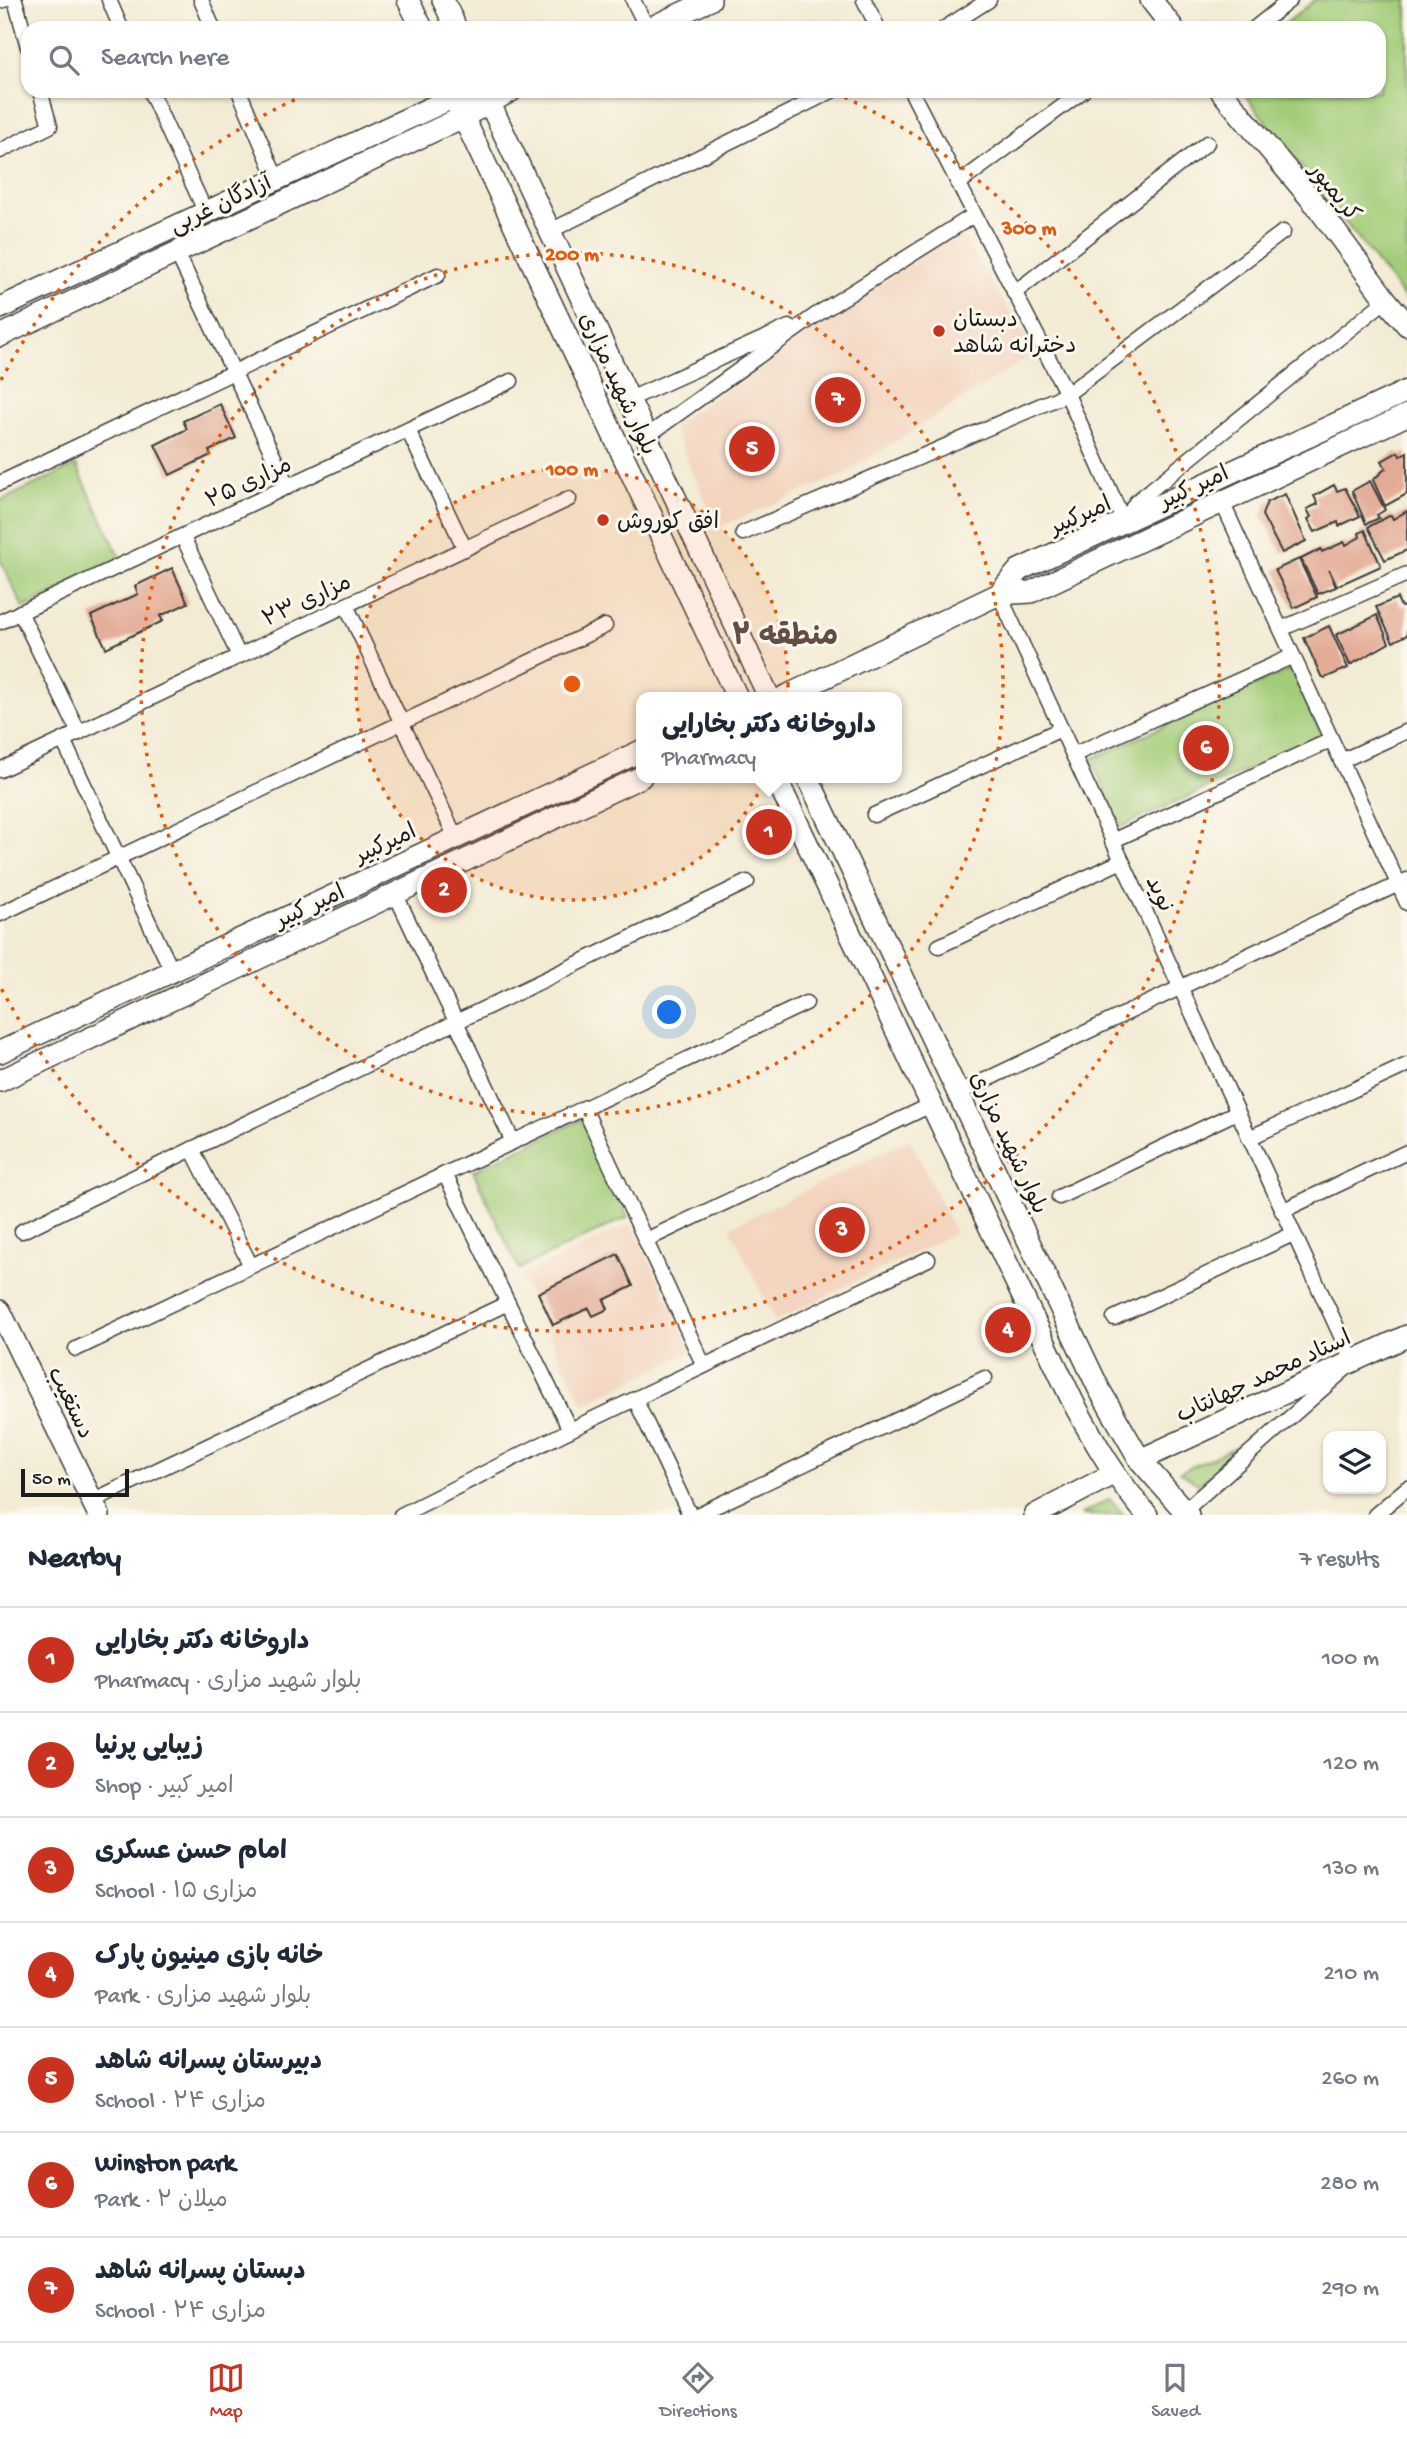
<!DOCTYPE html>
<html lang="en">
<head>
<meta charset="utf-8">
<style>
  :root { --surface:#fff; --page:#f6f6f7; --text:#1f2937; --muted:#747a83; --line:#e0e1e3; --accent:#c8321e }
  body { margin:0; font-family:"Gochi Hand","Playpen Sans Arabic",sans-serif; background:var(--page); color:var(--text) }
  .controls { position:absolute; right:21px; bottom:21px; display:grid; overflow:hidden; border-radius:14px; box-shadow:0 2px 5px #0004 }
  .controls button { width:63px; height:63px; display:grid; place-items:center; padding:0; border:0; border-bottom:2px solid var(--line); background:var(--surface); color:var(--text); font:35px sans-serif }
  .scale { position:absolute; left:21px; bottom:18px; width:108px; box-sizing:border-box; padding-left:7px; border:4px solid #1c1c1c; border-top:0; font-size:19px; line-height:24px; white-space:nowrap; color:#1c1c1c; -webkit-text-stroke:5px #fbf7ec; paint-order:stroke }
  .you { position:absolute; left:670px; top:1013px; width:24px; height:24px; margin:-18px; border:5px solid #fff; border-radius:50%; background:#1a73e8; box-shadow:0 0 0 10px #1a73e833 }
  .badge { display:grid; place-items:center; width:46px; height:46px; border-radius:50%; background:var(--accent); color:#fff; font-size:23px; font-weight:700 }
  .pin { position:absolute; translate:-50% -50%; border:4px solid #fff; box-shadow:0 2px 7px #0006 }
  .popup { position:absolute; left:636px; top:692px; width:266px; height:91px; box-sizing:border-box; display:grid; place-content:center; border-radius:14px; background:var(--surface); filter:drop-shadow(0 2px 5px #0005); font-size:23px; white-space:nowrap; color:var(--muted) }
  .popup b { font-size:26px; color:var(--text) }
  .popup::after { content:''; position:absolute; left:50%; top:100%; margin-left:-14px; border:14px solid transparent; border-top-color:var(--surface) }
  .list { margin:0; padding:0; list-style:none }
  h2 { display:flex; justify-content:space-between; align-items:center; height:91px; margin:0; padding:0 28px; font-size:30px }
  h2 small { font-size:23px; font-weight:400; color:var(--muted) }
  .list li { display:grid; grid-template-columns:46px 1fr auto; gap:21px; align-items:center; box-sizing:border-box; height:105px; padding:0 28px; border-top:2px solid var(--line) }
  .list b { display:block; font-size:26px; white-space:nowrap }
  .list p { margin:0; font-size:23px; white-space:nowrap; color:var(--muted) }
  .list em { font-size:23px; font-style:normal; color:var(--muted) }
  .icon { flex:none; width:38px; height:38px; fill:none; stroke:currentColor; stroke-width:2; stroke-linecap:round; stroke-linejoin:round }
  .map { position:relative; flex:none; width:1407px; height:1515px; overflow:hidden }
  .search { position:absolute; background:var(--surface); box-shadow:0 2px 5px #0004; left:21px; right:21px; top:21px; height:77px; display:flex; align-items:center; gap:18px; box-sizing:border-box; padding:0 24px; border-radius:21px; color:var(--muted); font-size:26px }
  .sheet { height:826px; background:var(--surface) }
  nav { display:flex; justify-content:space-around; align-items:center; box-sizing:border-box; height:98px; border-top:2px solid var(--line); background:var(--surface); font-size:19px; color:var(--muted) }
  nav a { display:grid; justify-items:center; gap:4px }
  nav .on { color:var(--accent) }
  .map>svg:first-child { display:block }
  .built { fill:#f3d4bf }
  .green { fill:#a3cc78; stroke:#60744a; stroke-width:2 }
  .building { fill:#e3ab95 }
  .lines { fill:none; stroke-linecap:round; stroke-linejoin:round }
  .street-casing { stroke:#3c3b38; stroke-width:17 }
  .secondary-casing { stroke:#3c3b38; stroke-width:24 }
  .street { stroke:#fff; stroke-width:14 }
  .secondary { stroke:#fff; stroke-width:21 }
  .ring { fill:none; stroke:#e8590c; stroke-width:3.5; stroke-dasharray:3.5 7 }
  .poi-dot { fill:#c8321e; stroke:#fbf7ec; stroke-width:2.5 }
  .labels { text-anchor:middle; stroke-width:6; stroke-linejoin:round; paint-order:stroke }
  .street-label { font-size:23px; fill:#1c1c1c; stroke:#fbf7ec }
  .poi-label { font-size:23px; fill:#1c1c1c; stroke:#fbf7ec; text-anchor:start }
  .district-label { font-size:30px; font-weight:bold; fill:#624e46; stroke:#fbf7ec }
  .centre { fill:#e8590c; stroke:#fbf7ec; stroke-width:3.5 }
  .ring-label { font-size:21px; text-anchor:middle; font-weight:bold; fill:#e8590c; stroke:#fbf7ec; stroke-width:6; stroke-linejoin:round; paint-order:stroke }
</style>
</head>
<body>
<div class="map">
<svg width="1407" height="1515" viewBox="0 0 1407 1515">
  <rect width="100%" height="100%" fill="#fbf7ec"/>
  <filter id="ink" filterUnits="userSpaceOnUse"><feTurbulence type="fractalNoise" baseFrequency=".0143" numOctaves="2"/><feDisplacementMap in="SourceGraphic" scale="14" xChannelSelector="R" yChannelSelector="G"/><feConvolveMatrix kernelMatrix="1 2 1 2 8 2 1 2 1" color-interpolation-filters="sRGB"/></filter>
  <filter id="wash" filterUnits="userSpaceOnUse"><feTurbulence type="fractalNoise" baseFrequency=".00686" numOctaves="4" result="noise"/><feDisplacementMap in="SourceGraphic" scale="28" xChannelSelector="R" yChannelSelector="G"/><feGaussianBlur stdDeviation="1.57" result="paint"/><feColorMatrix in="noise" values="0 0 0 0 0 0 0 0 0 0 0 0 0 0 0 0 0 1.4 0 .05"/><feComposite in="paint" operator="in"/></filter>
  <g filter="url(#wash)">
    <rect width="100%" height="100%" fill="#f3ebd4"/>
    <g class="built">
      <polygon points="959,231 1036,352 846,473 717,528 672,426"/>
      <polygon points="910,1139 955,1233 775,1321 730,1227"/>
      <polygon points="631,1223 693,1351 583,1404 521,1276"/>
    </g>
    <g class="green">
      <polygon points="1315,0 1407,0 1407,301 1242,91 1379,91 1379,28 1280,28"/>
      <polygon points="76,465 122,561 23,608 0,559 0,501"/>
      <polygon points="1291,669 1322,736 1121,827 1091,759"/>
      <polygon points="582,1119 628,1217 519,1269 473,1171"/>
      <polygon points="1263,1435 1198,1484 1180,1472"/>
      <polygon points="1110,1499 1124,1515 1081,1515"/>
    </g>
    <g id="blocks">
      <g class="building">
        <polygon points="220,404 236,438 209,451 211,455 170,475 155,445 187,429 183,421"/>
        <polygon points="1398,452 1400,456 1407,452 1407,494 1385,506 1373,480 1386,468 1382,461"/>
        <polygon points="1370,481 1385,510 1377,515 1379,518 1366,524 1352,491"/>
        <polygon points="1334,485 1337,491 1345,488 1360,516 1339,526 1338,522 1315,532 1308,519 1311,517 1307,509 1318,504 1314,496"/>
        <polygon points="1285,494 1306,541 1282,553 1262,515 1267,502"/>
        <polygon points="1407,511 1407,550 1385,560 1368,527 1391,515 1393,519"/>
        <polygon points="1365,530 1381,566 1337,586 1329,570 1336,587 1318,594 1301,559 1321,549 1322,552 1344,542 1346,545 1360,537 1359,533"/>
        <polygon points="1299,559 1317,597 1294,608 1275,570"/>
        <polygon points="172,568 188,603 160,616 163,621 106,648 91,616 138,594 135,586"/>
        <polygon points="1397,598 1401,607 1407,606 1407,635 1393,642 1376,607"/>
        <polygon points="1377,615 1389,643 1350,665 1336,635"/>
        <polygon points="1329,626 1348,668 1325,678 1321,676 1304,638"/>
        <polygon points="618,1254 633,1286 604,1300 608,1309 593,1316 589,1308 553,1325 538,1293"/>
      </g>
    </g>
  </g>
  <g filter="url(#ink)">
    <use href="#blocks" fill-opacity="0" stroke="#3c3b38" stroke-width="2"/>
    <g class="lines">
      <g class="street-casing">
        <g id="street">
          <polyline points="15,0 28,47"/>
          <polyline points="109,0 121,28"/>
          <polyline points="201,0 213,28"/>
          <polyline points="633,0 647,28"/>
          <polyline points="864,0 878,28"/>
          <polyline points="0,1 4,0"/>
          <polyline points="945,28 989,0"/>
          <polyline points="1255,28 1290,0"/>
          <polyline points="150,91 206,213"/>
          <polyline points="239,91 277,180"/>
          <polyline points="911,91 1067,394 1124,522"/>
          <polyline points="0,151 50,126 40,91"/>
          <polyline points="958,184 1083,91"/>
          <polyline points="550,231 832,91"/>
          <polyline points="177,253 288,487"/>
          <polyline points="1014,293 1207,143"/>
          <polyline points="630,399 789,327"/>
          <polyline points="408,430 465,549"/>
          <polyline points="647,436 816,315 974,215"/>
          <polyline points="0,483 438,275"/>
          <polyline points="1222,502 1407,903"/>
          <polyline points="1125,521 1136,502 1386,300"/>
          <polyline points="743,533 1067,394 1283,232"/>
          <polyline points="183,537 239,656"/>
          <polyline points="999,594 1353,1362 1184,1511"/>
          <polyline points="346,605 456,838"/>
          <polyline points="20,612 79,733"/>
          <polyline points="0,622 511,381"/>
          <polyline points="1281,629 1407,574"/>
          <polyline points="63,740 172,971"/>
          <polyline points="1073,755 1293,656"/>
          <polyline points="1341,761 1407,731"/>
          <polyline points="0,770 569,499"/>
          <polyline points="874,815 1061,729"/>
          <polyline points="1112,841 1331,740"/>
          <polyline points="395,893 513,1142"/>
          <polyline points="0,914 605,626"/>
          <polyline points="939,946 1122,861"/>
          <polyline points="958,1093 1407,880"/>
          <polyline points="584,1108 704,1366"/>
          <polyline points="1249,1138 1407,1065"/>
          <polyline points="192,1149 251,1266"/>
          <polyline points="445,1174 570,1430"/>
          <polyline points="1059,1197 1237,1112"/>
          <polyline points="1282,1211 1407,1152"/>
          <polyline points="22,1231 747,882"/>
          <polyline points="646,1240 931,1105"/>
          <polyline points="1114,1318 1293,1234"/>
          <polyline points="76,1349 806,1003"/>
          <polyline points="635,1399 690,1515"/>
          <polyline points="92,1501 508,1303"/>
          <polyline points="401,1515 570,1430 928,1259"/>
          <polyline points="697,1515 985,1378"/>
          <polyline points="1375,1515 1407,1488"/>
        </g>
      </g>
      <g class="secondary-casing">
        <g id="secondary">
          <polyline points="408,0 422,28"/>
          <polyline points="443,0 456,28"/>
          <polyline points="1151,0 1173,28"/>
          <polyline points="650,28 710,0"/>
          <polyline points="451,91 737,697"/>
          <polyline points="484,91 769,697"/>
          <polyline points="1221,91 1316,205 1386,300 1407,325"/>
          <polyline points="0,308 454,97 466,99"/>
          <polyline points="0,336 463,117 511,91"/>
          <polyline points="999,594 1031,592 1407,415"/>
          <polyline points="784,697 999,594 1019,570 1407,391"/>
          <path d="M776,778L1073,1402C1096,1445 1115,1477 1147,1515"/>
          <polyline points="808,778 1099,1389 1140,1460 1188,1515"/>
          <polyline points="0,1052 641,751"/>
          <polyline points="0,1081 641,777"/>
          <polyline points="0,1311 99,1515"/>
          <polyline points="1140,1460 1407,1336"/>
          <polyline points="1035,1515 1113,1474"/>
        </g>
      </g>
      <use href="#street" class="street"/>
      <use href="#secondary" class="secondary"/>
    </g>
  </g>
  <circle cx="572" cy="684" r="216" fill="#e8590c" fill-opacity=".12"/>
  <g class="ring">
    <circle cx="572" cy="684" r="216"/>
    <circle cx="572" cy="684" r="431"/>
    <path d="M1 380A647 647 0 0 1 309 93M835 93A647 647 0 1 1 1 988"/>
  </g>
  <g class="poi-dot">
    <circle cx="939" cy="331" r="7"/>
    <circle cx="603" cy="520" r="7"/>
  </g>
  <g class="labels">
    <g class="street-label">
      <text transform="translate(1336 191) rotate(52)" y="8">کریمپور</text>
      <text transform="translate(220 203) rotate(-25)" y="8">آزادگان غربی</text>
      <text transform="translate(619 383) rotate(65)" y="8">بلوار شهید مزاری</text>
      <text transform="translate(248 481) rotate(-25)" y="8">مزاری ۲۵</text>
      <text transform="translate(1193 486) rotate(-25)" y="8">امیر کبیر</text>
      <text transform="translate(1080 514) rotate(-24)" y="8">امیرکبیر</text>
      <text transform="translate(306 599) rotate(-25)" y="8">مزاری ۲۳</text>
      <text transform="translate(385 842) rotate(-25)" y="8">امیرکبیر</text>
      <text transform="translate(1161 893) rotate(65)" y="8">نوید</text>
      <text transform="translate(309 905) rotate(-25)" y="8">امیر کبیر</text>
      <text transform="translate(1010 1142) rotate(65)" y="8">بلوار شهید مزاری</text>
      <text transform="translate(1263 1375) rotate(-25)" y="8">استاد محمد جهانتاب</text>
      <text transform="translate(72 1402) rotate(64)" y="8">دستغیب</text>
    </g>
    <g class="poi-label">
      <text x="953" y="326">دبستان<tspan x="953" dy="26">دخترانه شاهد</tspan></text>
      <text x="617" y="528">افق کوروش</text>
    </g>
    <g class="district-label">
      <text x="785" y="644">منطقه ۲</text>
    </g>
  </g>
  <circle cx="572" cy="684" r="10" class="centre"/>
  <g class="ring-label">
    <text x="1029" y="234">300 m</text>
    <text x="572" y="260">200 m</text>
    <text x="572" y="475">100 m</text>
  </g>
</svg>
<div class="controls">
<button><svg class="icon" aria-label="layers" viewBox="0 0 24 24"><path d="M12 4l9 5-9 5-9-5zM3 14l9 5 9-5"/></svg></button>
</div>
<div class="scale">50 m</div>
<div class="you"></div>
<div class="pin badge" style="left:769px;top:832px">1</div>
<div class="popup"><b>داروخانه دکتر بخارایی</b>Pharmacy</div>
<div class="pin badge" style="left:444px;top:890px">2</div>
<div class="pin badge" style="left:842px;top:1230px">3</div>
<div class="pin badge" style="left:1008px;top:1330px">4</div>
<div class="pin badge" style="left:752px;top:449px">5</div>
<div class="pin badge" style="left:1206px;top:748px">6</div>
<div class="pin badge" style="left:838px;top:400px">7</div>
<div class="search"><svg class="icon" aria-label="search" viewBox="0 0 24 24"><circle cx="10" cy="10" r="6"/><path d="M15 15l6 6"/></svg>Search here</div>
</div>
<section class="sheet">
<h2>Nearby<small>7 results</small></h2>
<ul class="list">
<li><span class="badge">1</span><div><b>داروخانه دکتر بخارایی</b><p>Pharmacy · بلوار شهید مزاری</p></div><em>100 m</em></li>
<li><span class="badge">2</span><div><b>زیبایی پرنیا</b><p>Shop · امیر کبیر</p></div><em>120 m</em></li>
<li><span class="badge">3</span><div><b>امام حسن عسکری</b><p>School · مزاری ۱۵</p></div><em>130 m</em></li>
<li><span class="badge">4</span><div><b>خانه بازی مینیون پارک</b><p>Park · بلوار شهید مزاری</p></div><em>210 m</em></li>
<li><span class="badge">5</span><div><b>دبیرستان پسرانه شاهد</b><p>School · مزاری ۲۴</p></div><em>260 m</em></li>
<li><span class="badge">6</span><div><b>Winston park</b><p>Park · میلان ۲</p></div><em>280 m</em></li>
<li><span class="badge">7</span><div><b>دبستان پسرانه شاهد</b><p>School · مزاری ۲۴</p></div><em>290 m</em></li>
</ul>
</section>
<nav>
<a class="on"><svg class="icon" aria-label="map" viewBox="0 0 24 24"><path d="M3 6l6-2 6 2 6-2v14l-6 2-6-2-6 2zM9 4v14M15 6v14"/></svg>Map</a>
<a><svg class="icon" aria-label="directions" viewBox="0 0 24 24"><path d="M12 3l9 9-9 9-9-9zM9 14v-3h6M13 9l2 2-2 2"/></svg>Directions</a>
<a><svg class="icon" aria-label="saved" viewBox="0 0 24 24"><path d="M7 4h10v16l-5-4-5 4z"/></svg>Saved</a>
</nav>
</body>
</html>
